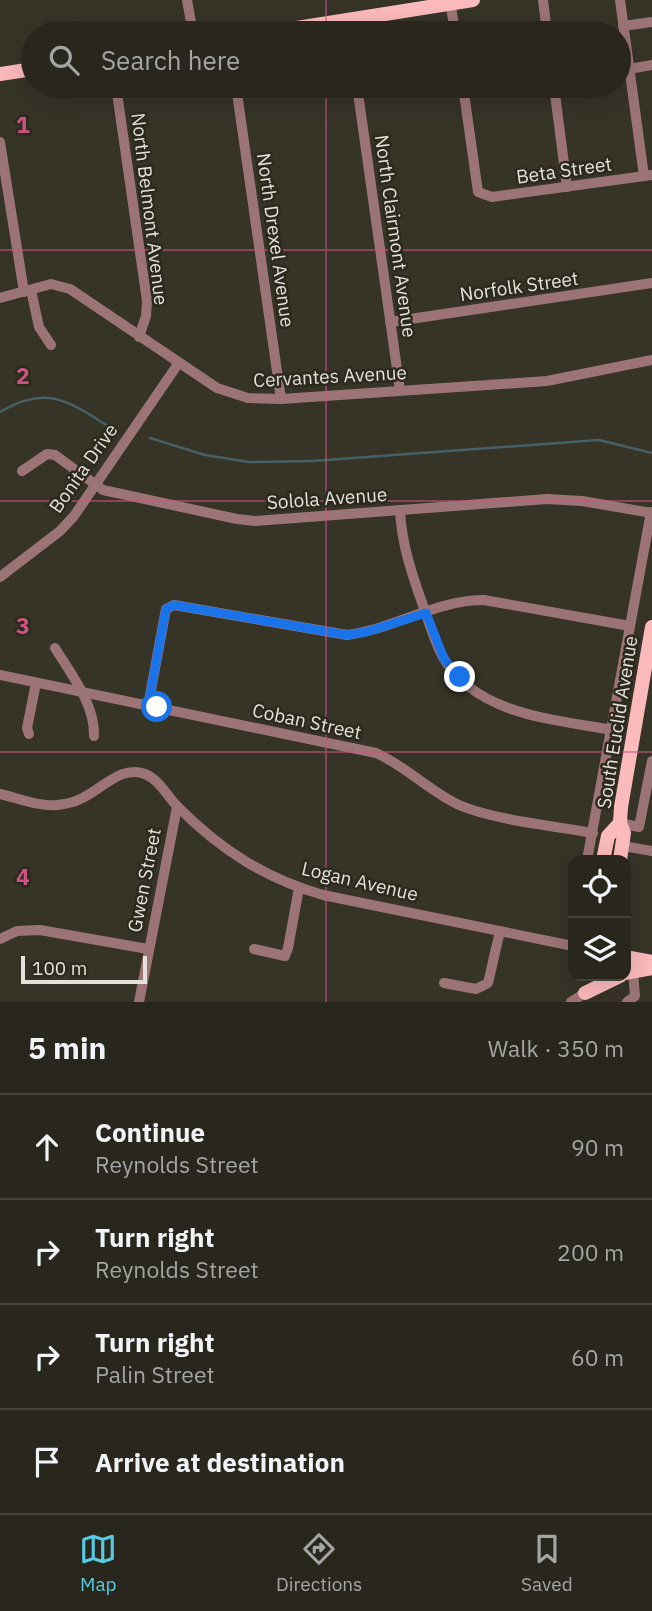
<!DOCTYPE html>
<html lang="en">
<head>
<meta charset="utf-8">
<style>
  :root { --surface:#28261d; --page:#34322a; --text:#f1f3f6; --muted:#a5a5a4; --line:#44433b; --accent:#55cae0 }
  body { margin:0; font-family:"IBM Plex Sans",sans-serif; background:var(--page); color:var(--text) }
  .controls { position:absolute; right:21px; bottom:21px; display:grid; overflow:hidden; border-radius:14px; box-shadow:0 7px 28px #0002 }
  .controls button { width:63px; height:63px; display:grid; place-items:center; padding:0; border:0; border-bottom:2px solid var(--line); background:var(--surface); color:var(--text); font:35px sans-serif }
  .scale { position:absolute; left:21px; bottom:18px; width:126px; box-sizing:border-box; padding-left:7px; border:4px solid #e3e1da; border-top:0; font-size:19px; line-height:24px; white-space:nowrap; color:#e3e1da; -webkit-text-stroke:5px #2c291d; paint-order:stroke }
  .stop { position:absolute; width:21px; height:21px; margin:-16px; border:5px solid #1a73e8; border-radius:50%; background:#fff }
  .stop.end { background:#1a73e8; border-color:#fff; box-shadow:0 2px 7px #0008 }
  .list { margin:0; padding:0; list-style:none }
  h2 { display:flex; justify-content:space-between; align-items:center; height:91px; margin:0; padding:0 28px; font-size:30px }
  h2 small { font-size:23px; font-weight:400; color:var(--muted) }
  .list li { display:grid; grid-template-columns:46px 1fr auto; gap:21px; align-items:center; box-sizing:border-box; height:105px; padding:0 28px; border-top:2px solid var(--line) }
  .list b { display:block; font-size:26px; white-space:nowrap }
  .list p { margin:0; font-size:23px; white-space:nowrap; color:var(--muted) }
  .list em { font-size:23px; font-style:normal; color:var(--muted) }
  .icon { flex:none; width:38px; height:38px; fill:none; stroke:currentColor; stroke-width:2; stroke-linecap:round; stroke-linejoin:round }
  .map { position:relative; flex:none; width:652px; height:1002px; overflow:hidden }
  .search { position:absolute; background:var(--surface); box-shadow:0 7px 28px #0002; left:21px; right:21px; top:21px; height:77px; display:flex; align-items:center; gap:18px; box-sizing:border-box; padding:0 24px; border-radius:38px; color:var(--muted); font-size:26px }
  .sheet { height:511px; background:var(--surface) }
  nav { display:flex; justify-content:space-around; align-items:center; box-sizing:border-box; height:98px; border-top:2px solid var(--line); background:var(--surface); font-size:19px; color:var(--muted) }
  nav a { display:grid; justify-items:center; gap:4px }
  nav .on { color:var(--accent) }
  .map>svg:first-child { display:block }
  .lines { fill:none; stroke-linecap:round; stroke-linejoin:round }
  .stream { stroke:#466065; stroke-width:2.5 }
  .minor { stroke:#9c7476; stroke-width:10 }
  .major { stroke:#fbbabc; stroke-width:14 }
  .route { stroke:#1a73e8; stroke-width:9 }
  .grid { fill:none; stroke:#cc5481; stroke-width:2; stroke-opacity:0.55 }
  .labels { text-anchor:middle; stroke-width:5; stroke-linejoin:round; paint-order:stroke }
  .street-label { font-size:19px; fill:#e3e1da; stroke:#2c291d }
  .grid-label { font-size:23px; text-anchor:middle; font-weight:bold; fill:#cc5481; stroke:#2c291d; stroke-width:5; stroke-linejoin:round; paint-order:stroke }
</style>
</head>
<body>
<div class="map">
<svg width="652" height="1002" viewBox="0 0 652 1002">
  <rect width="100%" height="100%" fill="#363327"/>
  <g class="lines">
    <g class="stream">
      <path d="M0,412C46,384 69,401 111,428"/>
      <polyline points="150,438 205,455 249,462 312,461 599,440 652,453"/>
    </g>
    <g class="minor">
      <polyline points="187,0 193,33"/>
      <polyline points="450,0 455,33"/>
      <polyline points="543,0 547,33"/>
      <polyline points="620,0 644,176"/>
      <polyline points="347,19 349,33"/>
      <polyline points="623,26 652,22"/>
      <polyline points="629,69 652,65"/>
      <polyline points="116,86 147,301 146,316 139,337"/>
      <polyline points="236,86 281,399"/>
      <polyline points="357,86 400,390"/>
      <polyline points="463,86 478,192 492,197 652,175"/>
      <polyline points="554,86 567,187"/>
      <polyline points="0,142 24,292"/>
      <polyline points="31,290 39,327 51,345"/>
      <polyline points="0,298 51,284 70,289 217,388 248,398 281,399 547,381 652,360"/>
      <polyline points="390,322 652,283"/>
      <polyline points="22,471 47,454 55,455 103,490 237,519 255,521 547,499 582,501 652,513"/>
      <path d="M400,511C402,548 414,580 426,614C431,629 436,645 444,659C478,715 553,719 611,730"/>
      <polyline points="0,577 60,531 74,516 178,364"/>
      <path d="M55,648C71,674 95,704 94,736"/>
      <path d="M0,675L376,753C406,766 429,791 459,805C494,820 554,826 593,833"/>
      <path d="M148,706L166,609L174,605L347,635C394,629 436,600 484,600L630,626"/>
      <polyline points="29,734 27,728 36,683"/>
      <path d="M0,794C18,798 39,807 58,805C64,804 73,803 78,800C100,792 120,764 145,774C160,780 168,798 179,808C221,850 266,879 323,895L573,946"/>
      <polyline points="620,823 639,827 652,761"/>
      <polyline points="623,846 652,851"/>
      <polyline points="587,860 651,512"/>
      <polyline points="0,939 17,931 40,930 148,949"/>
      <polyline points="254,949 285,956 288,948 299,888"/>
      <polyline points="444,983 476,989 488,983 500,931"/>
      <polyline points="139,1002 177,807"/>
      <polyline points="571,1002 585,993"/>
      <polyline points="627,1002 635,996 633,971"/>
    </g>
    <g class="major">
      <polyline points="265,33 473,0"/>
      <polyline points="0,74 33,69"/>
      <polyline points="603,860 608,836 620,823"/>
      <polyline points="620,860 624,833 620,823 621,807 652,627"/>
      <polyline points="626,957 652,962"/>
      <polyline points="626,973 652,968"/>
      <polyline points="585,993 620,976"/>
    </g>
  </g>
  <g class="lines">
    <polyline class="route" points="157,707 148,706 166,609 174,605 347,635 366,632 426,613 444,659 460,677"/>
  </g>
  <path class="grid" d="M326,0V33M326,86V1002M0,250H652M0,501H652M0,752H652"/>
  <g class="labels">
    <g class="street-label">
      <text transform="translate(564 170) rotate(-8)" y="7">Beta Street</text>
      <text transform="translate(150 209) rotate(83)" y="7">North Belmont Avenue</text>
      <text transform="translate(396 236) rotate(82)" y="7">North Clairmont Avenue</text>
      <text transform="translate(276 240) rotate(82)" y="7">North Drexel Avenue</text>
      <text transform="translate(519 286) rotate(-8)" y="7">Norfolk Street</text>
      <text transform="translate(330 376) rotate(-3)" y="7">Cervantes Avenue</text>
      <text transform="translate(83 468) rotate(-55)" y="7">Bonita Drive</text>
      <text transform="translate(327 498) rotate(-4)" y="7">Solola Avenue</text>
      <text transform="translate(307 721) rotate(12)" y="7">Coban Street</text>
      <text transform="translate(617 722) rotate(-81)" y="7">South Euclid Avenue</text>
      <text transform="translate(144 880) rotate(-79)" y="7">Gwen Street</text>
      <text transform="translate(360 881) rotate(13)" y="7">Logan Avenue</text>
    </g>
  </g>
  <g class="grid-label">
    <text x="23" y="133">1</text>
    <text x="23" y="384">2</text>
    <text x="23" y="634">3</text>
    <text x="23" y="885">4</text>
  </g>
</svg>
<div class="controls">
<button><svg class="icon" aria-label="locate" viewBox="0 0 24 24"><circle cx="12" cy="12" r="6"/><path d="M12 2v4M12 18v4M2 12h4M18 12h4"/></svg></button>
<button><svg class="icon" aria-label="layers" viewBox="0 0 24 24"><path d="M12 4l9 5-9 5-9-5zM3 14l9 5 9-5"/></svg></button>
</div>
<div class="scale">100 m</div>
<div class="stop" style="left:157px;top:707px"></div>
<div class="stop end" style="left:460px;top:677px"></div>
<div class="search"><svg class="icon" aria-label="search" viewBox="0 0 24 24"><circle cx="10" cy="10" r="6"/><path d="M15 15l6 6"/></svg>Search here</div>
</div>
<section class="sheet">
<h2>5 min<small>Walk · 350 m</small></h2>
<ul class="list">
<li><svg class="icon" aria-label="ahead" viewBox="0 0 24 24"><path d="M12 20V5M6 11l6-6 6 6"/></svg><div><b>Continue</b><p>Reynolds Street</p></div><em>90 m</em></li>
<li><svg class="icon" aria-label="right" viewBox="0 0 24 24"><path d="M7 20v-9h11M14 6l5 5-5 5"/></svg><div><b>Turn right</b><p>Reynolds Street</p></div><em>200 m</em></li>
<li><svg class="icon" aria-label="right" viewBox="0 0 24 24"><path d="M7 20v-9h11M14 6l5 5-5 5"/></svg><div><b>Turn right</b><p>Palin Street</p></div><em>60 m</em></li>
<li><svg class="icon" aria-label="arrive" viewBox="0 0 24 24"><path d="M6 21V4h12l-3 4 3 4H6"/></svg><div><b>Arrive at destination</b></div></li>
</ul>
</section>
<nav>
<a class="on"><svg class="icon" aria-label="map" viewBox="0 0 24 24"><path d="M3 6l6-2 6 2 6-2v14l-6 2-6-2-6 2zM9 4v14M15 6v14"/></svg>Map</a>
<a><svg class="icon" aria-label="directions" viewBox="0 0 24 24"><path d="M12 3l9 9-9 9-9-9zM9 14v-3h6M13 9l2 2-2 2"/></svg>Directions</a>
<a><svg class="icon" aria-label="saved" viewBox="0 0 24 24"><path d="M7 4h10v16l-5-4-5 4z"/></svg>Saved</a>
</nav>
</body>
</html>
